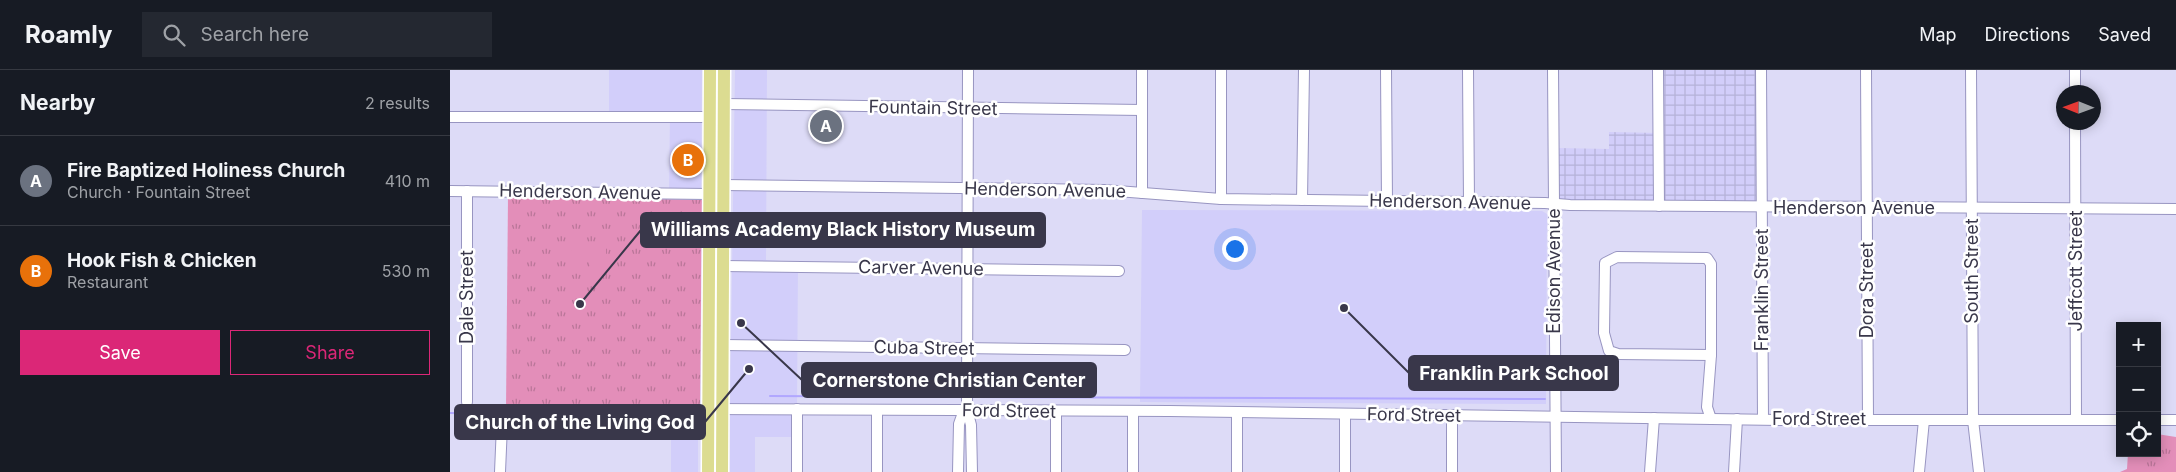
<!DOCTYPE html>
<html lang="en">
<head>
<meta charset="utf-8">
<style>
  :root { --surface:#171b24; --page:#242831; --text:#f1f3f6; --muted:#9ea1a6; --line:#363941; --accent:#db2777 }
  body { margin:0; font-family:Inter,sans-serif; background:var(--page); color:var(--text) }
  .controls { position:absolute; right:15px; bottom:15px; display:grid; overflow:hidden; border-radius:0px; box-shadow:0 2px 12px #0003 }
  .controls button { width:45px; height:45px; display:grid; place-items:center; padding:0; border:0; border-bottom:1px solid var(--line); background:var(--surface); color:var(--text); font:25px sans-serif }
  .compass { position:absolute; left:1606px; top:15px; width:45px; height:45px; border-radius:50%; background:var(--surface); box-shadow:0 2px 12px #0003; rotate:271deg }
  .you { position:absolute; left:784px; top:178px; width:18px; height:18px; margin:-12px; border:4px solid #fff; border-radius:50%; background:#1a73e8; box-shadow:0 0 0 8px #1a73e833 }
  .badge { display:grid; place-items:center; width:32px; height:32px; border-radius:50%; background:var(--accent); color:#fff; font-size:16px; font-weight:700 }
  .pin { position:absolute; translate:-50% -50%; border:2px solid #fff; box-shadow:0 1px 5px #0006 }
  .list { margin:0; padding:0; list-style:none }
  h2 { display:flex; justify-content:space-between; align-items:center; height:65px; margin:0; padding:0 20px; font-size:21px }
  h2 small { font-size:16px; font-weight:400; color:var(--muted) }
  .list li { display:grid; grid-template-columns:32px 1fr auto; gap:15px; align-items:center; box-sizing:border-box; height:90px; padding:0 20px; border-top:1px solid var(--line) }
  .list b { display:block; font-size:19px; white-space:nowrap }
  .list p { margin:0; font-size:16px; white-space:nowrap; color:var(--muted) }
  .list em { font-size:16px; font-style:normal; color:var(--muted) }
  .actions { display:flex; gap:10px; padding:15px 20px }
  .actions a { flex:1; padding:11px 0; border:1px solid var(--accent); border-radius:0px; text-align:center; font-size:18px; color:var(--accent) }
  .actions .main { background:var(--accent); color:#fff }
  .icon { flex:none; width:28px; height:28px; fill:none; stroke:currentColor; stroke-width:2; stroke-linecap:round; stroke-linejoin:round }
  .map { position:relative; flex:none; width:1726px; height:402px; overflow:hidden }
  header { display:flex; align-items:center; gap:30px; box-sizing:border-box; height:70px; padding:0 25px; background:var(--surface); border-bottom:1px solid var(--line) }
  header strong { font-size:24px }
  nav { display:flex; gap:28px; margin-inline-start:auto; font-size:18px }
  .search { width:350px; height:45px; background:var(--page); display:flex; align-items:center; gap:12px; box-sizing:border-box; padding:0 18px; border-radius:0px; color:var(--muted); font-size:19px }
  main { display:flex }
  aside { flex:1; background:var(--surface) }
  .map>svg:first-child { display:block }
  .built { fill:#d2cefa }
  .industrial { fill:url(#industrial-grid) }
  .grass { fill:url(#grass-tufts) }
  .garden { fill:#e38eb9 }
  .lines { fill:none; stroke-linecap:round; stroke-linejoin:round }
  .stream { stroke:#b1a7fe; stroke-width:2 }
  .minor-casing { stroke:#9895c1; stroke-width:12 }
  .major-casing { stroke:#fff; stroke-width:15 }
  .minor { stroke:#fff; stroke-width:10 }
  .major { stroke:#dcdc91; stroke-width:12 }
  .labels { text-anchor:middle; stroke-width:5; stroke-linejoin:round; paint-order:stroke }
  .street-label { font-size:18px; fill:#39374a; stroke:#fff }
  .leader { fill:none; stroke:#39374a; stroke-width:2 }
  .callout-dot { fill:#39374a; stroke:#fff; stroke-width:2 }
  .callout { fill:#39374a; stroke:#39374a; stroke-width:2 }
  .callout-label { font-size:19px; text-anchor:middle; font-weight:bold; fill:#fff }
</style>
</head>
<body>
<header>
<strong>Roamly</strong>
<div class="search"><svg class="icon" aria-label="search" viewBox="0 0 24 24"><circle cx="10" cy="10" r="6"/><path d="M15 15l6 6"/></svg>Search here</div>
<nav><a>Map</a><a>Directions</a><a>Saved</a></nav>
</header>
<main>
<aside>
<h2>Nearby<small>2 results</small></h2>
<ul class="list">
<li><span class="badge" style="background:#6b7280">A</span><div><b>Fire Baptized Holiness Church</b><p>Church · Fountain Street</p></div><em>410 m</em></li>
<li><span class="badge" style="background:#e8710a">B</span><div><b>Hook Fish &amp; Chicken</b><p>Restaurant</p></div><em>530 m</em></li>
</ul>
<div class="actions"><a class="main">Save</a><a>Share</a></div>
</aside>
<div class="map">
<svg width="1726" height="402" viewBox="0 0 1726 402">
  <defs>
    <pattern id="industrial-grid" width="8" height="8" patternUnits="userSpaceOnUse" patternTransform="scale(1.25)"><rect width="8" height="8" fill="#d2cefa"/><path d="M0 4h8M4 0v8" fill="none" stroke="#b5b2d8"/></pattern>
    <pattern id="grass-tufts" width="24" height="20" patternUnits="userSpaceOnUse" patternTransform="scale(1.25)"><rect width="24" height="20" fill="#e38eb9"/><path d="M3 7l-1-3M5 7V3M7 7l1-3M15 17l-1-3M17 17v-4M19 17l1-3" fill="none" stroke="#b97598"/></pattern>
  </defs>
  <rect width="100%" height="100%" fill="#dddbf7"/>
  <g class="built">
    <polygon points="159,0 252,0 251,127 219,126 220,44 159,45"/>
    <polygon points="285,0 317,0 316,190 348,192 347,335 280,335"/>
    <polygon points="692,140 1092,141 1097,144 1096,334 690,332"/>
    <polygon points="248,340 248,402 221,402 221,346 159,347 159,341"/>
    <polygon points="280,343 347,343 346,367 305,367 305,402 280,402"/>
  </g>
  <polygon class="industrial" points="1209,0 1311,0 1311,134 1108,131 1108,78 1159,79 1159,62 1209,63"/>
  <g class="grass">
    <polygon points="58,126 252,130 250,337 56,340"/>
    <polygon points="1707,364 1726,367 1726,402 1670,402 1677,399 1678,383 1707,383"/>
  </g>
  <g class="garden">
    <rect x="140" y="172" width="16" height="29"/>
    <rect x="122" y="174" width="12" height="25"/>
  </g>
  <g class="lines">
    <g class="stream">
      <polyline points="320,326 508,327"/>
      <polyline points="526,327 1095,329"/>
      <polyline points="0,343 90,345 244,342"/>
    </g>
    <g class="minor-casing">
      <g id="minor">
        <polyline points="518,0 517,340 521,355 522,402"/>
        <polyline points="771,0 771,129"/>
        <polyline points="936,0 937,131"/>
        <polyline points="1018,0 1019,132"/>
        <polyline points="1103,0 1106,402"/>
        <polyline points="1208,0 1209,136"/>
        <polyline points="1311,0 1313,349"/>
        <polyline points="1416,0 1418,349"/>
        <polyline points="1521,0 1523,350 1529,402"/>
        <polyline points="1625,0 1625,22"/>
        <polyline points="274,34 692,40"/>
        <polyline points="0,47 260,47"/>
        <polyline points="1625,52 1626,349"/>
        <polyline points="273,115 654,120 771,129 1095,133 1120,135 1726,139"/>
        <polyline points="0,121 259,124"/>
        <polyline points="17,121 17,332"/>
        <polyline points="692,123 692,0"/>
        <polyline points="852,130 854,0"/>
        <polygon points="1167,187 1257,188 1261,194 1261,285 1168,284 1159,281 1154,263 1155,193"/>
        <polyline points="273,196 669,201"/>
        <polyline points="273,275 675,280"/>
        <polyline points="258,339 720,341 1336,350 1670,350"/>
        <polyline points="683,342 683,402"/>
        <polyline points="1261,349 1257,337 1261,285"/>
        <polyline points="1707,350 1726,350"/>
        <polyline points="50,402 52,355 266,354"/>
        <polyline points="347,402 347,339"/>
        <polyline points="427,402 427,340"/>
        <polyline points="508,402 509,354 514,340"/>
        <polyline points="606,402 606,342"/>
        <polyline points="787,402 787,343"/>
        <polyline points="895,402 895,344"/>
        <polyline points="1002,402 1002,345"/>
        <polyline points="1200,402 1204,348"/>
        <polyline points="1284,402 1287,349"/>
        <polyline points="1469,402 1474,350"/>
      </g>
    </g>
    <g class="major-casing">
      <g id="major">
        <polyline points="258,402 260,0"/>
        <polyline points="272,402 274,0"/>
      </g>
    </g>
    <use href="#minor" class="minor"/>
    <use href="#major" class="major"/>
  </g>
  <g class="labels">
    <g class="street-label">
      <text transform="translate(483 38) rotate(1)" y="6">Fountain Street</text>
      <text transform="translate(595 120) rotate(1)" y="6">Henderson Avenue</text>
      <text transform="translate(130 122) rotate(1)" y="6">Henderson Avenue</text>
      <text transform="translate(1000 132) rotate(1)" y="6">Henderson Avenue</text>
      <text x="1404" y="144">Henderson Avenue</text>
      <text transform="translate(471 198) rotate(1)" y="6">Carver Avenue</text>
      <text transform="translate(1104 201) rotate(-90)" y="6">Edison Avenue</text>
      <text transform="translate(1522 201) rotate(-90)" y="6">South Street</text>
      <text transform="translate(1626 201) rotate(-90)" y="6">Jeffcott Street</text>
      <text transform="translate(1312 220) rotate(-90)" y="6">Franklin Street</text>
      <text transform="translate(1417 220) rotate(-90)" y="6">Dora Street</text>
      <text transform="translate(17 227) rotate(-90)" y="6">Dale Street</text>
      <text transform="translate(474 278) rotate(1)" y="6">Cuba Street</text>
      <text transform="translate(559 341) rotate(1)" y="6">Ford Street</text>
      <text transform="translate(964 345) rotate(1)" y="6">Ford Street</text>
      <text x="1369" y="355">Ford Street</text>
    </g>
  </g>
  <path class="leader" d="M130 234L191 160M894 238L959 303M291 253L352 310M299 299L255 352"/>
  <g class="callout-dot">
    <circle cx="130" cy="234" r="5"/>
    <circle cx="894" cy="238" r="5"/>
    <circle cx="291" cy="253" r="5"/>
    <circle cx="299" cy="299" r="5"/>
  </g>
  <g class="callout">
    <rect x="191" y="143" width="404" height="34" rx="5"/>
    <rect x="959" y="286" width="209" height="34" rx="5"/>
    <rect x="352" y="293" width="294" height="34" rx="5"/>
    <rect x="5" y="335" width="250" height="34" rx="5"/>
  </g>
  <g class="callout-label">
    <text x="393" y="166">Williams Academy Black History Museum</text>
    <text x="1064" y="310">Franklin Park School</text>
    <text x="499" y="317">Cornerstone Christian Center</text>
    <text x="130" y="359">Church of the Living God</text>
  </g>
</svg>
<div class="controls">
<button>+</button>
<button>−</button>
<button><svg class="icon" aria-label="locate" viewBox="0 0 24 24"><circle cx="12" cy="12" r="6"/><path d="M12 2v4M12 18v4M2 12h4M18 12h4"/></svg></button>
</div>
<svg class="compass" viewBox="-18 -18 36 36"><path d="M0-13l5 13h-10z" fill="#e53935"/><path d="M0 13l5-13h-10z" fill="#9ea1a6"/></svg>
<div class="you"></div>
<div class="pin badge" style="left:376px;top:56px;background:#6b7280">A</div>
<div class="pin badge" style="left:238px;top:90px;background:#e8710a">B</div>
</div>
</main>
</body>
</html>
